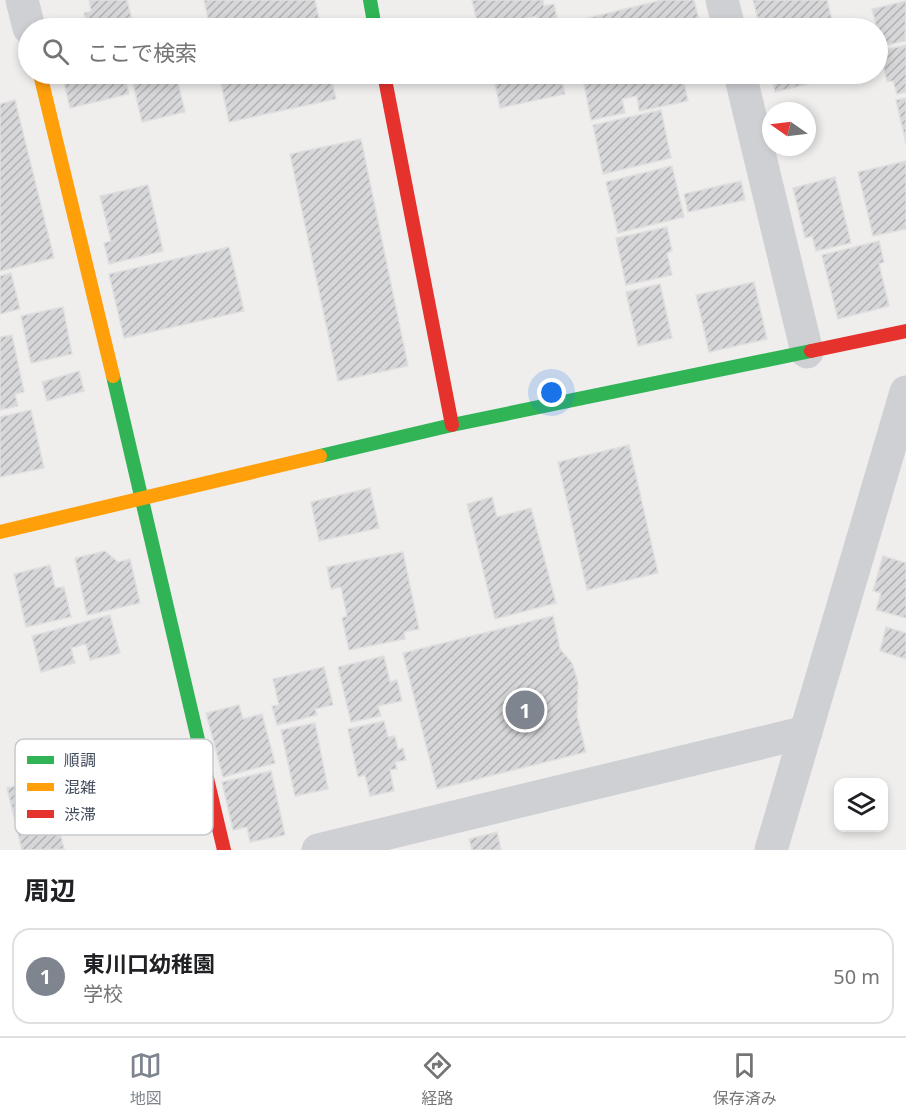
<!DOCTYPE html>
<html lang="ja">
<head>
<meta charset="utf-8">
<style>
  :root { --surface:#fff; --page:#f6f6f6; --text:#202124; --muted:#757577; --line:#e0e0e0; --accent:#7f858f }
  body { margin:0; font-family:"Noto Sans","Noto Sans JP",sans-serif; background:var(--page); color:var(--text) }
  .controls { position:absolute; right:18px; bottom:18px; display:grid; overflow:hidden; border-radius:12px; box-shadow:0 3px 9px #0003 }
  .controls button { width:54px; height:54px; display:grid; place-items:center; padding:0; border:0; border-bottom:2px solid var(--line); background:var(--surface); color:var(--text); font:30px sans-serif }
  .compass { position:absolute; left:762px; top:102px; width:54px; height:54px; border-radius:50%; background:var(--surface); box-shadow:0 3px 9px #0003; rotate:284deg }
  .you { position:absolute; left:552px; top:393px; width:21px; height:21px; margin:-15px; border:4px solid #fff; border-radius:50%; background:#1a73e8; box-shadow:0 0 0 9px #1a73e833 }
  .badge { display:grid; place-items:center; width:39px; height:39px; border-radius:50%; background:var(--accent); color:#fff; font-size:20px; font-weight:700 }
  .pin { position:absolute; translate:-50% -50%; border:3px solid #fff; box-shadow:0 2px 6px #0006 }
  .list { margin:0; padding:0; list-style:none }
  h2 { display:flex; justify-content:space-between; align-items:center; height:78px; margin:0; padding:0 24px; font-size:26px }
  h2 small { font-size:20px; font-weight:400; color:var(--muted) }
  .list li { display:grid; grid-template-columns:39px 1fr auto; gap:18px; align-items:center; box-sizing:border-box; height:96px; margin:0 12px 12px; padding:0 12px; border:2px solid var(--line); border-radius:18px }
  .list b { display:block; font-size:22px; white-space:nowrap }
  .list p { margin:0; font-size:20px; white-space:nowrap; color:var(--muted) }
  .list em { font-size:20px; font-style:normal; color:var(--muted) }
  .icon { flex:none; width:33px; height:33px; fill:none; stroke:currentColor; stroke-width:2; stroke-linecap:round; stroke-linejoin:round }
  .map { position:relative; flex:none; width:906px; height:850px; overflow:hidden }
  .search { position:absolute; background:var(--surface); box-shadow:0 3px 9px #0003; left:18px; right:18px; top:18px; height:66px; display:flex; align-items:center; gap:15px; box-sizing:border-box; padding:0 21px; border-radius:33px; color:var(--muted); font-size:22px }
  .sheet { height:186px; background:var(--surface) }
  nav { display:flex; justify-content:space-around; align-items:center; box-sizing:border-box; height:84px; border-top:2px solid var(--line); background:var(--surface); font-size:16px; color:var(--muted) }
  nav a { display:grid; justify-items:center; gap:3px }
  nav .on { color:var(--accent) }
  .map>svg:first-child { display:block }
  .building { fill:url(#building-hatch); stroke:#e0dfe0; stroke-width:1.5 }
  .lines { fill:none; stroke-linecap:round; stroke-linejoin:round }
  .street { stroke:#ced0d4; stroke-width:33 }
  .fast { stroke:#30b455; stroke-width:14 }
  .slow { stroke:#ff9f0a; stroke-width:14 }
  .jam { stroke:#e5322d; stroke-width:14 }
  .key { fill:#fff; stroke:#c7c9ce; stroke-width:1.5 }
  .key-label { font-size:16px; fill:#434c5c }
</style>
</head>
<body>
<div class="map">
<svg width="906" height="850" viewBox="0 0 906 850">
  <defs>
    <pattern id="building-hatch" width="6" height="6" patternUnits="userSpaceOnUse" patternTransform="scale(1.5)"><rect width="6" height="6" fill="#d7d7d9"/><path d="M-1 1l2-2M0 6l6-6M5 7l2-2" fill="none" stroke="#b0b1b3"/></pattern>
  </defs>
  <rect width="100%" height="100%" fill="#efeeed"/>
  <g class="building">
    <polygon points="89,0 127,0 134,28 88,28 84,13 91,11"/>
    <polygon points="204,0 315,0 321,28 210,28"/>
    <polygon points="472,0 543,0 544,6 554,4 559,28 539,28 537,16 528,18 530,28 484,28 483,25 478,26"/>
    <polygon points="662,0 694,0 701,28 572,28 571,22"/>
    <polygon points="753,0 827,0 834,28 760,28"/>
    <polygon points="906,1 905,41 881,46 872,9"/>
    <polygon points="906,45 906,92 897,94 893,81 887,82 880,51"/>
    <polygon points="62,74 124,74 129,94 70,108"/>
    <polygon points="136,74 176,74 185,112 142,122 131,75"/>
    <polygon points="219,74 330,74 336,99 229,122"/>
    <polygon points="493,74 560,74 565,94 500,108"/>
    <polygon points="582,74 682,74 688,101 639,111 637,96 622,99 625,113 591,120"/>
    <polygon points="771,74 845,74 845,75 775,92"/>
    <polygon points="906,98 906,144 896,100"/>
    <polygon points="15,100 54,258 0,271 0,104"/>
    <polygon points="661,110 671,158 603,174 593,125"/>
    <polygon points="361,139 408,366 338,381 290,154"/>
    <polygon points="906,161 906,229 873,236 858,172"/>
    <polygon points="672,166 684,217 618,233 606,182"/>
    <polygon points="835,177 851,243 816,251 812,236 805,238 793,188"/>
    <polygon points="741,181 745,200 688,212 684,194"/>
    <polygon points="148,185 163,251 109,264 104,243 111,241 100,196"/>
    <polygon points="667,227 672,251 667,253 672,275 626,285 616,238"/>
    <polygon points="879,241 884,262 879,264 889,306 838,319 822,255"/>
    <polygon points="229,247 244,311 124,338 109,274"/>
    <polygon points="11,273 20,309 0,314 0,276"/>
    <polygon points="754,282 767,339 709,352 696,295"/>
    <polygon points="660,284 672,338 638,346 626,292"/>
    <polygon points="63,307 72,354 31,363 21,316"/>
    <polygon points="12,335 24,392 15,394 18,406 0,410 0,337"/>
    <polygon points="79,371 84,391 47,401 42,382"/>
    <polygon points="31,410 44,468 0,477 0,417"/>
    <polygon points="629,445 658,573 587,590 558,462"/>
    <polygon points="370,488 379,528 319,541 311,502"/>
    <polygon points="492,497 497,517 531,508 556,603 495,619 467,504"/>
    <polygon points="105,551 118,562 130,559 140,603 87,615 75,558"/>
    <polygon points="403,552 419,629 404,632 405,639 349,650 342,618 347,616 341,587 331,589 327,567"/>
    <polygon points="883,556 906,563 906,618 876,610 881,593 873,591"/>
    <polygon points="50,565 55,588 64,587 71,617 26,627 14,574"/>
    <polygon points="110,615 120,653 90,660 86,644 71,648 75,663 41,672 32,636"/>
    <polygon points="553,616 560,649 572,663 578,682 577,716 586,752 437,789 403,653"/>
    <polygon points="886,627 906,633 906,659 880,651"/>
    <polygon points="384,656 390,682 397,680 402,701 378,706 381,716 351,722 338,667"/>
    <polygon points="324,667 333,705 315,709 317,715 277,725 272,706 279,705 273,679"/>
    <polygon points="239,705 243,719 262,714 275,763 223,777 206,713"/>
    <polygon points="384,721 388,737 395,736 398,750 403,748 406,760 395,762 397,769 390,770 394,791 370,796 365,775 358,777 348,729"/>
    <polygon points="315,723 328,789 295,796 281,730"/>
    <polygon points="271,771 285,835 250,842 247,827 233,830 222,782"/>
    <polygon points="47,778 64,849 22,850 7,788"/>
    <polygon points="497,832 501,850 472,850 469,839"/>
  </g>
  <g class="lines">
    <g class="street">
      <polyline points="22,0 29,28"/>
      <polyline points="722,0 729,28"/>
      <polyline points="740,74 807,352"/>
      <polyline points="318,850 806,732"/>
      <polyline points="771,850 906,392"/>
    </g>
    <g class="fast">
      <polyline points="370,0 375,28"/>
      <polyline points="113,376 206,774"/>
      <polyline points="320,456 452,425 811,351"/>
    </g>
    <g class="slow">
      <polyline points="40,74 113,376"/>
      <polyline points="0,532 320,456"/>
    </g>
    <g class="jam">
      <polyline points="384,74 452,425"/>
      <polyline points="811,351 906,331"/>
      <polyline points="206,774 224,850"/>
    </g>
  </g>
  <rect x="15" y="739" width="198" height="96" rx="9" class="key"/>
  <rect x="27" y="756" width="27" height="8" fill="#30b455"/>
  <rect x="27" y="783" width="27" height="8" fill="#ff9f0a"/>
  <rect x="27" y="810" width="27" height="8" fill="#e5322d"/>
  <g class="key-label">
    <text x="64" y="766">順調</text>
    <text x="64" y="793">混雑</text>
    <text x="64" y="820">渋滞</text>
  </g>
</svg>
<div class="controls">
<button><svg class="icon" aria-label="layers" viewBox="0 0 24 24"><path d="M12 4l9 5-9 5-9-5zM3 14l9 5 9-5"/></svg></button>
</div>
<svg class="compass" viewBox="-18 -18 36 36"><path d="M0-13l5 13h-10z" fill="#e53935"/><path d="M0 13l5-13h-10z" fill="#757577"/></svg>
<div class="you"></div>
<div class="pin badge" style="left:525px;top:710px">1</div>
<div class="search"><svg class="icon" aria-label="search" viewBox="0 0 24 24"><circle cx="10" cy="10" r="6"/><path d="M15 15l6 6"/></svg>ここで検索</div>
</div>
<section class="sheet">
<h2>周辺<small></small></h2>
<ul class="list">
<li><span class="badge">1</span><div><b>東川口幼稚園</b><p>学校</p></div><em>50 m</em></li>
</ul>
</section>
<nav>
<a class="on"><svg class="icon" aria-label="map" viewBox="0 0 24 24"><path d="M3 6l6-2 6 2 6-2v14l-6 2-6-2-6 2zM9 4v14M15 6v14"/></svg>地図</a>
<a><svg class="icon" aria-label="directions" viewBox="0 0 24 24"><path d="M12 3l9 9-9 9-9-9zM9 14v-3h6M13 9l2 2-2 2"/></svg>経路</a>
<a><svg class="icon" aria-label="saved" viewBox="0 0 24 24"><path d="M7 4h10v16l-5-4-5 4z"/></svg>保存済み</a>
</nav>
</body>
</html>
